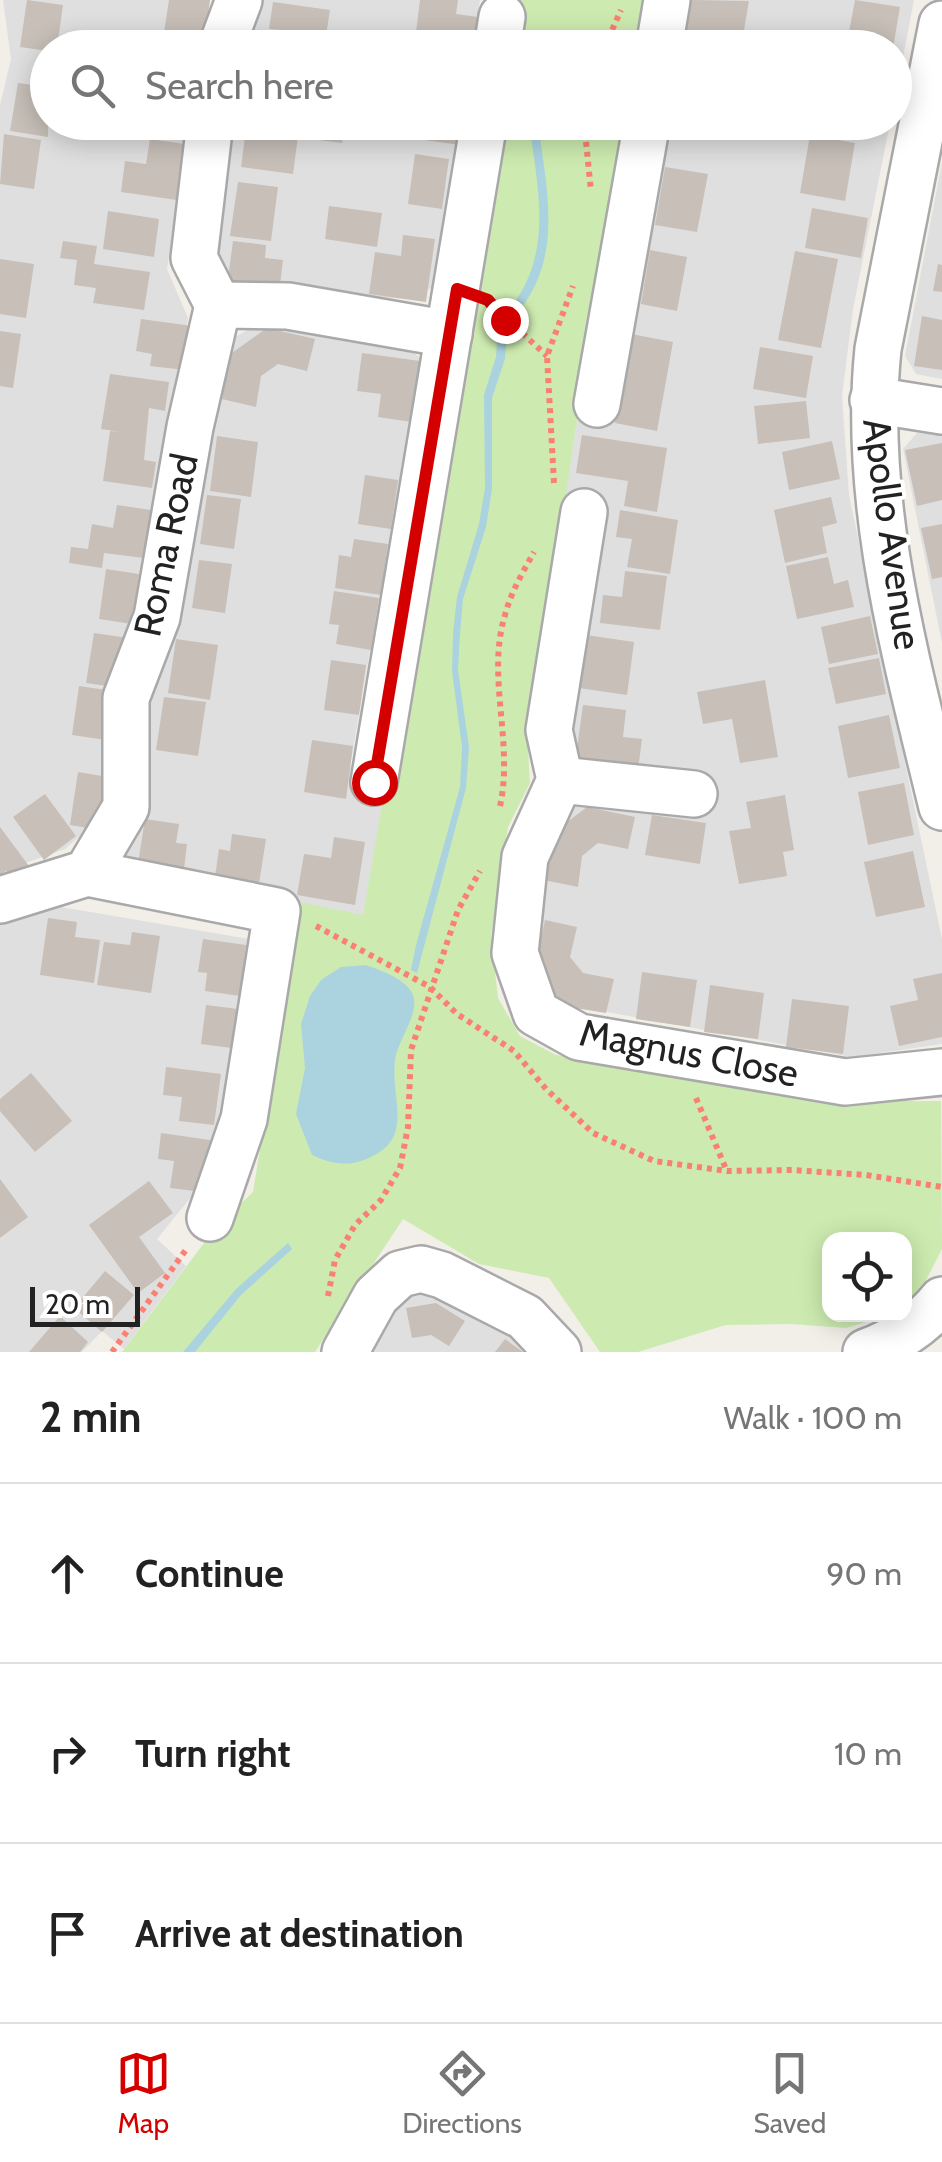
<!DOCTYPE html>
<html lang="en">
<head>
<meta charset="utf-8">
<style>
  :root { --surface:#fff; --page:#f6f6f6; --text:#222; --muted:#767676; --line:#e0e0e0; --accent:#d40000 }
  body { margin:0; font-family:Cabin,sans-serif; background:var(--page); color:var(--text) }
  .controls { position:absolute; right:30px; bottom:30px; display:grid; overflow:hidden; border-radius:20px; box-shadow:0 5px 25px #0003 }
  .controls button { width:90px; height:90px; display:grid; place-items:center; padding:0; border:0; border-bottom:2px solid var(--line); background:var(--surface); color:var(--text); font:50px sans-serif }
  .scale { position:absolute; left:30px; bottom:25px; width:110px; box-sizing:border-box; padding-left:10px; border:5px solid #222; border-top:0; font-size:28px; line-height:35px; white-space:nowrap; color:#222; -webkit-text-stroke:8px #fff; paint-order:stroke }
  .stop { position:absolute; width:30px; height:30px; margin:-22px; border:8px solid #d40000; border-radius:50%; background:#fff }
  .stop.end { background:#d40000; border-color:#fff; box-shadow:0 2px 10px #0008 }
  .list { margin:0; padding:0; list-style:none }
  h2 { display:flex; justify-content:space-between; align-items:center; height:130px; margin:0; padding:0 40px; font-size:42px }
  h2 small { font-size:32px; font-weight:400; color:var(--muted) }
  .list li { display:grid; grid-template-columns:65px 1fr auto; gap:30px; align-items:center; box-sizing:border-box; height:180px; padding:0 40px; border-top:2px solid var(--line) }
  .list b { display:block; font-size:38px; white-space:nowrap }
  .list em { font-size:32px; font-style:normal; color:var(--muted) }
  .icon { flex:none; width:55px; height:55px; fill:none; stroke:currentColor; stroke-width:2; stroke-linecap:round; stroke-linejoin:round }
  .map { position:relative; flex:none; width:942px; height:1352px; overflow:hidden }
  .search { position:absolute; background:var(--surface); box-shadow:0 5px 25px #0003; left:30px; right:30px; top:30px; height:110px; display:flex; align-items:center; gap:25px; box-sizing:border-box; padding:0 35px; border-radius:55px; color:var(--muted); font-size:38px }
  .sheet { height:670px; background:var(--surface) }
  nav { display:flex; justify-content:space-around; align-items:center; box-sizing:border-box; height:140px; border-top:2px solid var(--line); background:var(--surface); font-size:28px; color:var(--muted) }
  nav a { display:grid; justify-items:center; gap:5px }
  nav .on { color:var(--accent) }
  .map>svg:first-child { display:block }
  .residential { fill:#e0dfdf }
  .grass { fill:#cdebb0 }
  .water { fill:#aad3df }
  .building { fill:#c7bfb8 }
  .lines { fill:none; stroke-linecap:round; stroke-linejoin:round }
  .minor-casing { stroke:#a9a9a9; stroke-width:50 }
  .path { stroke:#fa8072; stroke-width:6; stroke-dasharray:5 5; stroke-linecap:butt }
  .minor { stroke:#fff; stroke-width:45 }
  .route { stroke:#d40000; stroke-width:12 }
  .labels { text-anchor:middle; stroke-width:8; stroke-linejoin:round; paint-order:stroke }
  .street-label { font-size:38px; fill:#222; stroke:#fff }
</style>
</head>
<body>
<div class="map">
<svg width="942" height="1352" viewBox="0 0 942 1352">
  <rect width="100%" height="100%" fill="#f2efe9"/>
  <g class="residential">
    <polygon points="3,0 206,0 199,47 48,48 48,122 188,123 167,269 188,318 97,821 65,849 0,872 0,105 11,59"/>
    <polygon points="257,0 480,0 472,47 244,48"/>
    <polygon points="683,0 914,0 895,99 894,48 674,48"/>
    <polygon points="232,123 460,123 431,288 411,299 295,294 222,286 210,267"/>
    <polygon points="660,123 890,123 853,309 842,396 849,495 942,939 942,1044 851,1057 553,1002 524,948 597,504 565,498 578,414"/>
    <polygon points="942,162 942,379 916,374 905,356"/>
    <polygon points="264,320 404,343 420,358 350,767 388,775 363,916 121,867 141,762 138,716 220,346"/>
    <polygon points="917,433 942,435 942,643 903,449"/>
    <polygon points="32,902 249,939 209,1175 157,1239 186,1266 124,1349 102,1331 82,1352 0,1352 0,913"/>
    <polygon points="436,1292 509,1324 533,1352 369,1352 401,1295"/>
  </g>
  <g class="grass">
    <polygon points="520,0 652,0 644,47 512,48"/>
    <polygon points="499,123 630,123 578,414 528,750 530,783 508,827 491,935 498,998 520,1036 556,1055 875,1101 941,1101 942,1249 922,1288 905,1302 904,1240 830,1240 830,1314 889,1315 846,1328 790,1324 726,1325 638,1352 600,1352 549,1278 479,1264 403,1219 315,1352 122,1352 216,1227 253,1192 300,902 363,915"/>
  </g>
  <g class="water">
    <path d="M529,123H538C547,192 565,261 513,318L506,313C555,257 538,190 529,123Z"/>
    <polygon points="498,322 507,329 505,359 492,398 492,489 486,527 463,599 460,634 458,670 469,747 466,788 417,973 411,970 416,945 460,787 462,747 452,671 453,633 457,597 479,524 485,488 484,395 496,357"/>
    <path d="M366,965C382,971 404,978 412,993C422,1011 397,1041 395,1060C390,1101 417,1140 364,1160C345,1167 329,1163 312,1155L296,1114L305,1068L301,1024L310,996L321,980L341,967Z"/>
    <polygon points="288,1243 292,1249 241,1295 195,1352 183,1352 237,1288"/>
  </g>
  <g class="building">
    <polygon points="27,0 63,5 57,48 48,48 48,51 20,47"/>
    <polygon points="169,0 210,0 204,46 163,39"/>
    <polygon points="420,0 458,0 456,14 478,17 474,48 430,48 431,42 415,40"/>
    <polygon points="692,0 749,1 742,42 686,32"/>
    <polygon points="855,0 900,7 893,48 846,48"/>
    <polygon points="273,2 330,10 324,48 280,48 282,30 269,29"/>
    <polygon points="18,83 48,87 48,137 10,131"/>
    <polygon points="313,122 331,122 330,127 344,128 342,143 311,139"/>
    <polygon points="419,122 463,122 460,145 417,139"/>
    <polygon points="246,129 298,136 293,174 241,167"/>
    <polygon points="4,134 41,140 34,189 0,184"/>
    <polygon points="810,135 855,143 845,201 800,193"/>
    <polygon points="150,139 192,145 184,201 121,192 125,161 146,164"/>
    <polygon points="415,154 449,159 442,209 408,204"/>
    <polygon points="665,167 708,174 697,232 655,225"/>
    <polygon points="238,182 278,187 271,241 230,236"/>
    <polygon points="329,206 382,213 377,247 325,239"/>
    <polygon points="812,208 868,218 861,258 805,248"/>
    <polygon points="108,211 159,219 154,257 103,249"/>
    <polygon points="403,235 435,239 426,302 369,294 375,252 401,256"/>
    <polygon points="63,241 97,246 94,264 150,272 144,310 93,303 96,288 74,285 77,260 60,258"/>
    <polygon points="233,241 266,245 265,258 283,260 279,293 227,286"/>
    <polygon points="650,250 687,257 677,311 641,304"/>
    <polygon points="795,251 838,259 821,348 778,340"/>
    <polygon points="0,259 34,264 26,318 0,314"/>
    <polygon points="938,264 942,265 942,292 933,291"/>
    <polygon points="922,316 942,320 942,370 914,366"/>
    <polygon points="141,319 192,326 185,370 150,366 152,354 136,351"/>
    <polygon points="267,328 315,339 307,371 278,364 261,376 256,407 222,399 229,355"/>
    <polygon points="0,331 21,334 13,388 0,386"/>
    <polygon points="631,334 673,342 657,431 615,423"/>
    <polygon points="760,347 813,356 806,398 753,389"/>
    <polygon points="362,353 420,361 412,422 378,417 381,394 357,391"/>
    <polygon points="110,374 169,382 165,411 149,408 144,460 156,462 152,488 103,481 110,431 121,432 101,429"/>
    <polygon points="806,401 810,438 758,444 754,406"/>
    <polygon points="582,435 667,448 657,512 624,506 628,481 576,473"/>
    <polygon points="217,436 258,442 251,497 210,491"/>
    <polygon points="832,441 840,479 789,490 782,452"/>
    <polygon points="942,443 942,500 917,506 905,450"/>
    <polygon points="365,475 398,480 391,529 358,524"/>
    <polygon points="207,495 241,499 234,549 200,544"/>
    <polygon points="831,497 837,523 822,527 827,553 785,563 774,510"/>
    <polygon points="117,505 151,510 144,558 104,553 102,568 69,563 71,547 88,549 92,524 113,528"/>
    <polygon points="620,510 678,520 670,574 627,567 632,539 616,537"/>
    <polygon points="942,524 942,577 932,579 921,528"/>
    <polygon points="354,539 388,544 381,595 335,588 339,555 351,557"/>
    <polygon points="828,557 834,584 848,580 854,607 797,619 786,566"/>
    <polygon points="199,560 232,564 225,613 192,608"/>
    <polygon points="106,569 139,574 132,624 99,619"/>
    <polygon points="625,571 667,576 660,630 600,623 603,595 622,597"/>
    <polygon points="334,591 379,598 371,650 336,644 339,625 329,624"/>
    <polygon points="870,616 878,654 829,664 821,627"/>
    <polygon points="94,633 128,638 121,688 86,683"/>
    <polygon points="586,635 634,642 627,695 579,688"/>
    <polygon points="176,639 218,645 210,700 168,693"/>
    <polygon points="879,658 886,694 836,704 828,668"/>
    <polygon points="331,660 366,665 359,715 324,710"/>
    <polygon points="765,680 778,757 740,763 732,719 703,724 697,692"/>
    <polygon points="79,686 113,691 106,740 72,735"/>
    <polygon points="164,697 206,702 198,756 156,750"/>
    <polygon points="583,705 626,710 623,737 642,739 638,770 575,763"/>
    <polygon points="889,715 900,768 848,778 838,726"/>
    <polygon points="312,740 353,746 346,799 304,792"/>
    <polygon points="78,772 108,777 100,830 70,825"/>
    <polygon points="904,783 914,835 868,845 858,792"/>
    <polygon points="45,794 76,836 44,860 13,817"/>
    <polygon points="785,795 794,850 783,852 787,876 739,884 729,831 751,828 746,802"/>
    <polygon points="587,807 635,817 628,849 598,843 582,856 578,887 544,880 549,836"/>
    <polygon points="652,815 706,823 700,864 645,855"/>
    <polygon points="145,819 179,824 176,843 187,844 183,877 137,870"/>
    <polygon points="0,827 29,866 13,879 6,871 0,875"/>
    <polygon points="232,834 266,839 258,890 214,884 219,849 230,851"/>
    <polygon points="334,837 365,842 355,905 297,895 304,854 331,858"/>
    <polygon points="913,851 925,907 876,917 864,862"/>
    <polygon points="48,918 77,922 75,937 100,940 94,983 40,975"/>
    <polygon points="545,920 577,927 570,957 583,973 614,979 606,1013 563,1006 535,968"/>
    <polygon points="132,932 160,936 151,993 97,985 104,942 130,945"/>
    <polygon points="203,939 246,945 240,996 205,991 207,973 198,972"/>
    <polygon points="642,972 697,980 690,1027 636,1019"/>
    <polygon points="942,973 942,1037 899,1046 890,1006 918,1000 913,979"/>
    <polygon points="710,985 764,993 758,1039 704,1032"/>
    <polygon points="792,999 849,1006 843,1054 786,1047"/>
    <polygon points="206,1005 238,1009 232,1048 201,1044"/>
    <polygon points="166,1067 221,1074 214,1125 179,1121 182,1097 163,1095"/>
    <polygon points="31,1073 72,1121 35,1152 0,1111 0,1099"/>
    <polygon points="161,1133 210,1140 203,1192 170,1188 174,1161 158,1159"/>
    <polygon points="0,1179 28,1217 0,1238"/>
    <polygon points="149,1181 173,1213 139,1237 165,1273 138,1293 89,1225"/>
    <polygon points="105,1271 134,1295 102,1332 74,1308"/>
    <polygon points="436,1303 465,1321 449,1346 431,1335 412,1338 406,1308"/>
    <polygon points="60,1316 88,1342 80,1352 29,1352"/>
    <polygon points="505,1339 523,1352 495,1352"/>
  </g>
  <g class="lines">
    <g class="minor-casing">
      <g id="minor">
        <path d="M942,24L878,349C862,503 906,658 942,807"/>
        <polyline points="221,48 239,0"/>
        <polyline points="497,48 502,17"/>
        <polyline points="659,48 667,0"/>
        <polyline points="218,305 288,306 449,334"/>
        <polyline points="873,400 942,411"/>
        <polyline points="597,404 647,122"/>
        <polyline points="584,512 549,730 560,780 525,857 515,953 536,1013 579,1037 845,1082 942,1072"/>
        <polyline points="560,780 694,794"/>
        <polyline points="374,782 484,122"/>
        <polyline points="87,873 277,911 244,1119 210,1218"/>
        <polyline points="0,900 87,873 126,807 126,698 157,617 190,427 218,305 194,258 210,122"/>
        <polyline points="345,1352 376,1296 400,1274 421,1269 442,1275 525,1317 558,1352"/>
        <path d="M866,1352C896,1341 922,1325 942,1300"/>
      </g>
    </g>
    <g class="path">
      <polyline points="604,48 621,10"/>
      <polyline points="584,122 591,191"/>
      <polyline points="493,306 547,356"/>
      <polyline points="554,483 547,356 573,286"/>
      <path d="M500,806C514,743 486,677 505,615C511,592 523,572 534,552"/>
      <polyline points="316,926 430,987 457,1014 514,1051 546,1089 593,1133 654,1161 727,1171 792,1170 866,1175 942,1187"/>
      <polyline points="696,1098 726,1169"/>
      <polyline points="328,1296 335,1260 355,1225 381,1200 400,1168 408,1127 411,1050 458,910 480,871"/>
      <polyline points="112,1352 188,1247"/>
    </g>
    <use href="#minor" class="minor"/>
  </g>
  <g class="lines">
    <polyline class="route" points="374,782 457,289 488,300 505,320"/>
  </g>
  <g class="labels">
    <g class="street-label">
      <text transform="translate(892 534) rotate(82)" y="13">Apollo Avenue</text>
      <text transform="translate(166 545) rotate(-78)" y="13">Roma Road</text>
      <text transform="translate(689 1053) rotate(11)" y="13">Magnus Close</text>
    </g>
  </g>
</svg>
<div class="controls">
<button><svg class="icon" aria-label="locate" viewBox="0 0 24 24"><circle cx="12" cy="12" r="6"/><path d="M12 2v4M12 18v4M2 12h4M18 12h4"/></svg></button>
</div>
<div class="scale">20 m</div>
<div class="stop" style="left:374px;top:782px"></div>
<div class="stop end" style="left:505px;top:320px"></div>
<div class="search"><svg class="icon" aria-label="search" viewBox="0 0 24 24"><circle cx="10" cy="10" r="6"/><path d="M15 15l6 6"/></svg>Search here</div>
</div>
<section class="sheet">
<h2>2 min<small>Walk · 100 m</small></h2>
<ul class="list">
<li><svg class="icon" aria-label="ahead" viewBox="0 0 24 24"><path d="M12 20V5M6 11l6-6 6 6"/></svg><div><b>Continue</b></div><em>90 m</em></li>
<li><svg class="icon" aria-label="right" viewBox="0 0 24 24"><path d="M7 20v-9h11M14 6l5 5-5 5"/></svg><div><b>Turn right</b></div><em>10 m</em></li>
<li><svg class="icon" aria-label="arrive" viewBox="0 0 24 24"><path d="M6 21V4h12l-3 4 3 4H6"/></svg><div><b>Arrive at destination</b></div></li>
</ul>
</section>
<nav>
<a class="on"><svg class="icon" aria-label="map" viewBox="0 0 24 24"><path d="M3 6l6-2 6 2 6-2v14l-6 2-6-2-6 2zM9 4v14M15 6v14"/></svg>Map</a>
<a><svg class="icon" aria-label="directions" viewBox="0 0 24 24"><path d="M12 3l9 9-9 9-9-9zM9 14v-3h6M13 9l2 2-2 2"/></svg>Directions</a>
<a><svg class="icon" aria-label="saved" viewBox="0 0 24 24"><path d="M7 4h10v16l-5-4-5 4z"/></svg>Saved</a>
</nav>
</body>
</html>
